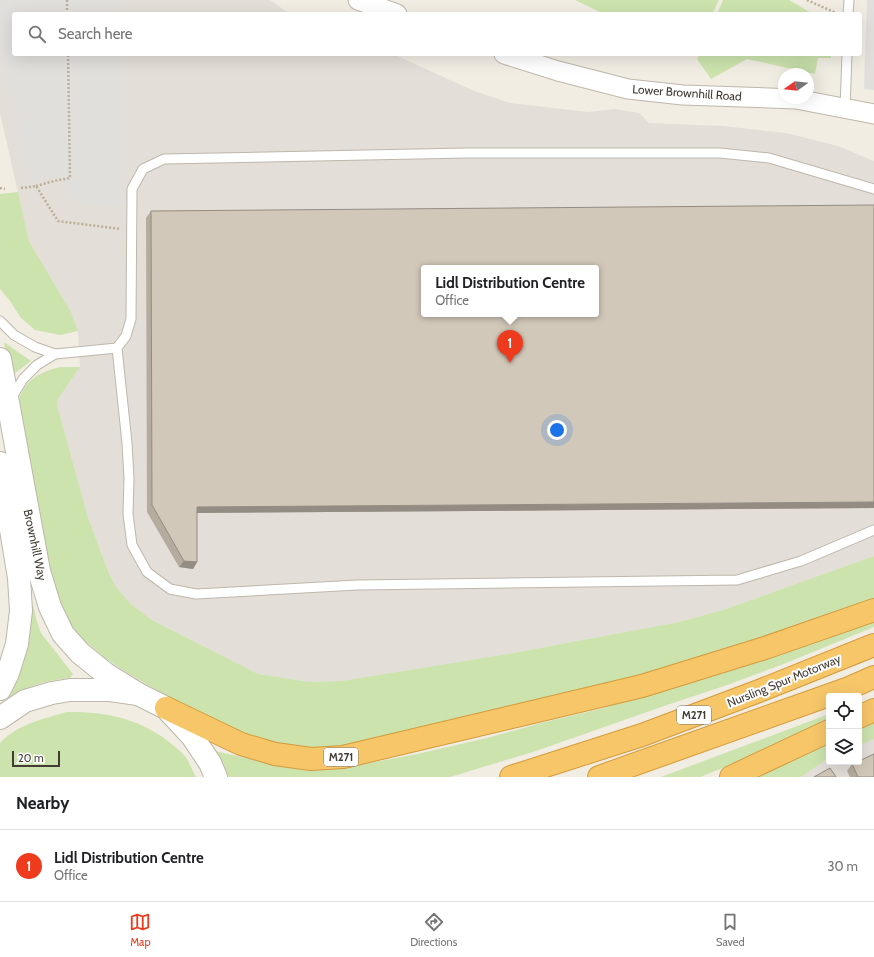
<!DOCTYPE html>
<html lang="en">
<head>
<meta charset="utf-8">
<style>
  :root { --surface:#fff; --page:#f6f6f6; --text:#202124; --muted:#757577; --line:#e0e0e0; --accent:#ee3b1d }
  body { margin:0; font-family:Cabin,sans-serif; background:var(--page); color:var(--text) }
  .controls { position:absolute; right:12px; bottom:12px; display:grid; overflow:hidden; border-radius:4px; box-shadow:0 4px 16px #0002 }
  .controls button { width:36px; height:36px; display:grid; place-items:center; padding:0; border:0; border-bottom:1px solid var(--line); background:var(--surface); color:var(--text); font:20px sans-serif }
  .compass { position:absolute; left:778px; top:68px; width:36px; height:36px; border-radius:50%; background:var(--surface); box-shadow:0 4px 16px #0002; rotate:256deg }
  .scale { position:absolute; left:12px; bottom:10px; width:48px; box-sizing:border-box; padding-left:4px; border:2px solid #423c34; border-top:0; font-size:11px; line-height:14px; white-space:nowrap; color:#423c34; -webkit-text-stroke:3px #fff; paint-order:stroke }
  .you { position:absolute; left:557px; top:430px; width:14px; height:14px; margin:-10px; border:3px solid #fff; border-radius:50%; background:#1a73e8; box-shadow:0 0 0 6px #1a73e833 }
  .badge { display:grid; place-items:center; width:26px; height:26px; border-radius:50%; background:var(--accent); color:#fff; font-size:13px; font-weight:700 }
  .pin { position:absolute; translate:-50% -33px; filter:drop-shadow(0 1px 2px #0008) }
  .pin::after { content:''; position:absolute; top:21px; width:14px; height:12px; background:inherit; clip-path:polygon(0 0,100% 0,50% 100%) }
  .popup { position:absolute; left:421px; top:265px; width:178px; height:52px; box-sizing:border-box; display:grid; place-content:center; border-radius:4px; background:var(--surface); filter:drop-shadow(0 1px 3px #0005); font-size:13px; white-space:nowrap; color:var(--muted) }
  .popup b { font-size:15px; color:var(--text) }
  .popup::after { content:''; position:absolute; left:50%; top:100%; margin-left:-8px; border:8px solid transparent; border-top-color:var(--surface) }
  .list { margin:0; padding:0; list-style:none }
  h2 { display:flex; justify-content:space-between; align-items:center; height:52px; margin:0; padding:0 16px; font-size:17px }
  h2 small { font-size:13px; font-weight:400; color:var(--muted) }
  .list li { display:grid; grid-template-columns:26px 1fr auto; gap:12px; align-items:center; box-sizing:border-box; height:72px; padding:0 16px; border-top:1px solid var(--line) }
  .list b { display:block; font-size:15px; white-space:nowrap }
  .list p { margin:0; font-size:13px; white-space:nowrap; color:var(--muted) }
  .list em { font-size:13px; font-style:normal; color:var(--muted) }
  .icon { flex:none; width:22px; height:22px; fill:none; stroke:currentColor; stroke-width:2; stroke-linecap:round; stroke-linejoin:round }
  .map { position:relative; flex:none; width:874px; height:777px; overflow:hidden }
  .search { position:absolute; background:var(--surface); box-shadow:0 4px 16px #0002; left:12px; right:12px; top:12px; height:44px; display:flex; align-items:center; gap:10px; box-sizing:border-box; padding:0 14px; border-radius:4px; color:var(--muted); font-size:15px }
  .sheet { height:124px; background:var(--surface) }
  nav { display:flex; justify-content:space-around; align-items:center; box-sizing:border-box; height:56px; border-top:1px solid var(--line); background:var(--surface); font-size:11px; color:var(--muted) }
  nav a { display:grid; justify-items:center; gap:2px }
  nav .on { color:var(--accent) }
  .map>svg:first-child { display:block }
  .industrial { fill:#e3ded8; fill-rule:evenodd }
  .green { fill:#cce3ae }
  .parking { fill:#e1dfdc }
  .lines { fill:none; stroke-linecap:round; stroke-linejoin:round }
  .service-casing { stroke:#beb7aa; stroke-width:11 }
  .minor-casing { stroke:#beb7aa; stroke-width:21 }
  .tertiary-casing { stroke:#beb7aa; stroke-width:24 }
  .motorway-casing { stroke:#d49a3a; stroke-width:24 }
  .path { stroke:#bcaf99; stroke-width:2.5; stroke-dasharray:2 2; stroke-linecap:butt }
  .service { stroke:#fff; stroke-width:9 }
  .minor { stroke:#fff; stroke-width:19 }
  .tertiary { stroke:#fff; stroke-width:22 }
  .motorway { stroke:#f6c669; stroke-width:22 }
  .wall { fill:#b5ac9f }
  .shaded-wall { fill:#938c82 }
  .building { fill:#d2c8b9; stroke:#938c82; fill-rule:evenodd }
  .labels { text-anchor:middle; stroke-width:4; stroke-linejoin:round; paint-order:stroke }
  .shield { fill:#fff; stroke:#7b7671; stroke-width:1 }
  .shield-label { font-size:11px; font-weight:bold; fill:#423c34 }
  .street-label { font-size:12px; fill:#423c34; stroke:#fff }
</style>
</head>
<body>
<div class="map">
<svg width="874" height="777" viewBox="0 0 874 777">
  <rect width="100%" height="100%" fill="#f1ede3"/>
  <g class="industrial">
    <path d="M0,0H270L290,14H14V54H393L474,91L510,103L588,112L615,109L639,113L649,123L722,126L786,133L838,146L874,161V556L726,609L679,622L513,653L341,681L310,682L258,674L152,620L131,604L116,587L108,571L88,517L57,405L58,399L80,367L78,332L71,312L29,241L0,113ZM424,268H596V314H424Z"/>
    <polygon points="874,739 874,777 801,777 829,758 829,762 859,762 859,745"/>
  </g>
  <g class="green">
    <polygon points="575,0 719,0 712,14 604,14"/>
    <polygon points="723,0 789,0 813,14 717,14"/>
    <polygon points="700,54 831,54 831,58 818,58 815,74 747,59 711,79 697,59"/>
    <polygon points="18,192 29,241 71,312 78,331 60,335 35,330 21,318 10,301 0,289 0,194"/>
    <polygon points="4,342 31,361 10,377"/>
    <path d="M61,367H80L58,399L57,405L88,517L108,571L116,587L131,604L152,620L258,674L310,682L341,681L513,653L679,622L726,609L874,556V604L726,652L416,735L305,752L228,733L126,672L105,658L78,635L66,619L58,598L38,527L17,405C24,381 37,372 61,367Z"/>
    <path d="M25,571L37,622L41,633L73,674L70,678C42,681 29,686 5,700L21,647Z"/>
    <polygon points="874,622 874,627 786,663 730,684 667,705 536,751 450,777 229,777 215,751 284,767 308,771 359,765 417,754 487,738 541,723 600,709"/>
    <path d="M67,712C106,711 142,719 173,745C176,748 181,751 184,755C189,761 192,770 196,777H0V743C18,724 42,719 67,712Z"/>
    <polygon points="829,714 829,722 775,747 700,777 661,777"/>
    <polygon points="874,723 874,739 859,745 859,730"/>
    <polygon points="829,744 829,758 801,777 757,777"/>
  </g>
  <g class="parking">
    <polygon points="0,0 118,0 118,14 14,14 14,54 118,54 120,206 81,205 69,195 65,177 45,178 31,182 0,40"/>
    <polygon points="867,0 874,0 874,90 864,89"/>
  </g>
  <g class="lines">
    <g class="service-casing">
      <g id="service">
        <polyline points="848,14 849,0"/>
        <polyline points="845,109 847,54"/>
        <polyline points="874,189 769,158 720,153 466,153 164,159 143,169 132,189 131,319 126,336 117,348 127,443 129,478 128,514 132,545 147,572 170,589 196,594 357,585 737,580 801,561 874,530"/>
        <polyline points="0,321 14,335 35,347 55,354"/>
        <polyline points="11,399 23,379 37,365 55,354 117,348"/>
      </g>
    </g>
    <g class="minor-casing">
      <g id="minor">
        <polyline points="358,0 397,14"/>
        <polyline points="504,54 558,71 628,89 683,95 796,99 874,114"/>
      </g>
    </g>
    <g class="tertiary-casing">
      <g id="tertiary">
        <polyline points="0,359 39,571 50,607 63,634 80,653 106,674 138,694"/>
        <polyline points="0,463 19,578 21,611 17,644 8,673 0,689"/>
        <polyline points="0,718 25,701 52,693 70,690 110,690 138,694 166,708 192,736 210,763 216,777"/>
      </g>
    </g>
    <g class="motorway-casing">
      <g id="motorway">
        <polyline points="166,708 241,744 275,754 311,759 343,757 642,686 765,648 874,610"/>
        <polyline points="859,717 874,710"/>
        <polyline points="511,777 642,735 759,691 874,645"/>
        <polyline points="599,777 849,688 874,677"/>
        <polyline points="731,777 829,731"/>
      </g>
    </g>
    <g class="path">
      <polyline points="67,0 67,14"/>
      <polyline points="807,0 836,13"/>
      <polyline points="36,186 54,181 70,178 68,54"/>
      <polyline points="0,188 5,189"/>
      <polyline points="21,188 36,186 58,221 121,229"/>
    </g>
    <use href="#service" class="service"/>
    <use href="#minor" class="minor"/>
    <use href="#tertiary" class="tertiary"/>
    <use href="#motorway" class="motorway"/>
  </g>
  <g class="wall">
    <polygon points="151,211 874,508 197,513 197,562 193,569 179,567 147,512 146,218"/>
    <polygon points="852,764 874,777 850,777 847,771"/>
  </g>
  <g class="shaded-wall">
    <polygon points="874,502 874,508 192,513 197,507"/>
    <polygon points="184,561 197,562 193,569 179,567"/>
  </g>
  <g class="building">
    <path d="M874,205V502L197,507V562L184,561L152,505L151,211ZM424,268H596V314H424Z"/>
    <polygon points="874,754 874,777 858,777 852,764 857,762 859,762 859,761"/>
    <polygon points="830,768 836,777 814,777"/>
  </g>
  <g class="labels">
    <g class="shield">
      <rect x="677" y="706" width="34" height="18" rx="3"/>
      <rect x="324" y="748" width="34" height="18" rx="3"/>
    </g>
    <g class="shield-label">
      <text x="694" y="719">M271</text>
      <text x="341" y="761">M271</text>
    </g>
    <g class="street-label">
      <text transform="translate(687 93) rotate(4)" y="4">Lower Brownhill Road</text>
      <text transform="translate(35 545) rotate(78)" y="4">Brownhill Way</text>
      <text transform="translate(784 681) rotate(-22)" y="4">Nursling Spur Motorway</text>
    </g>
  </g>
</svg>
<div class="controls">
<button><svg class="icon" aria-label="locate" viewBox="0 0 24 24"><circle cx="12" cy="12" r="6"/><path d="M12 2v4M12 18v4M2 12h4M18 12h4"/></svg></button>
<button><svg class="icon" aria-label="layers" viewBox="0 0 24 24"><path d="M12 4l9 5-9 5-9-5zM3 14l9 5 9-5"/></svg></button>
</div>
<svg class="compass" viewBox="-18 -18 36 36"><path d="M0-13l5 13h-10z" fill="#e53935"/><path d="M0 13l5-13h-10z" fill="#757577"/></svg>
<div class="scale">20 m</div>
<div class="you"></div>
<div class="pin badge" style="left:510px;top:363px">1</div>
<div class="popup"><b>Lidl Distribution Centre</b>Office</div>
<div class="search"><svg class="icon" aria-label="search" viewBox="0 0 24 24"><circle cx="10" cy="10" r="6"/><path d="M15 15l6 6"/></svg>Search here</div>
</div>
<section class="sheet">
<h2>Nearby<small></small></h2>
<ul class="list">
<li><span class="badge">1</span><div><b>Lidl Distribution Centre</b><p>Office</p></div><em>30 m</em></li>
</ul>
</section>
<nav>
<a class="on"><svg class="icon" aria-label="map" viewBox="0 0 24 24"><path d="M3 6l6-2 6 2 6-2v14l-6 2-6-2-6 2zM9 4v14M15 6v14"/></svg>Map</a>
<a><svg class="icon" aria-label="directions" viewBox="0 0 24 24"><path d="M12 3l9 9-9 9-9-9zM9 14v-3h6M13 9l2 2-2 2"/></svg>Directions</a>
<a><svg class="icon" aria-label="saved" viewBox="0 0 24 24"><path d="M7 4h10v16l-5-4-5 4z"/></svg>Saved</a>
</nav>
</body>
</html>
